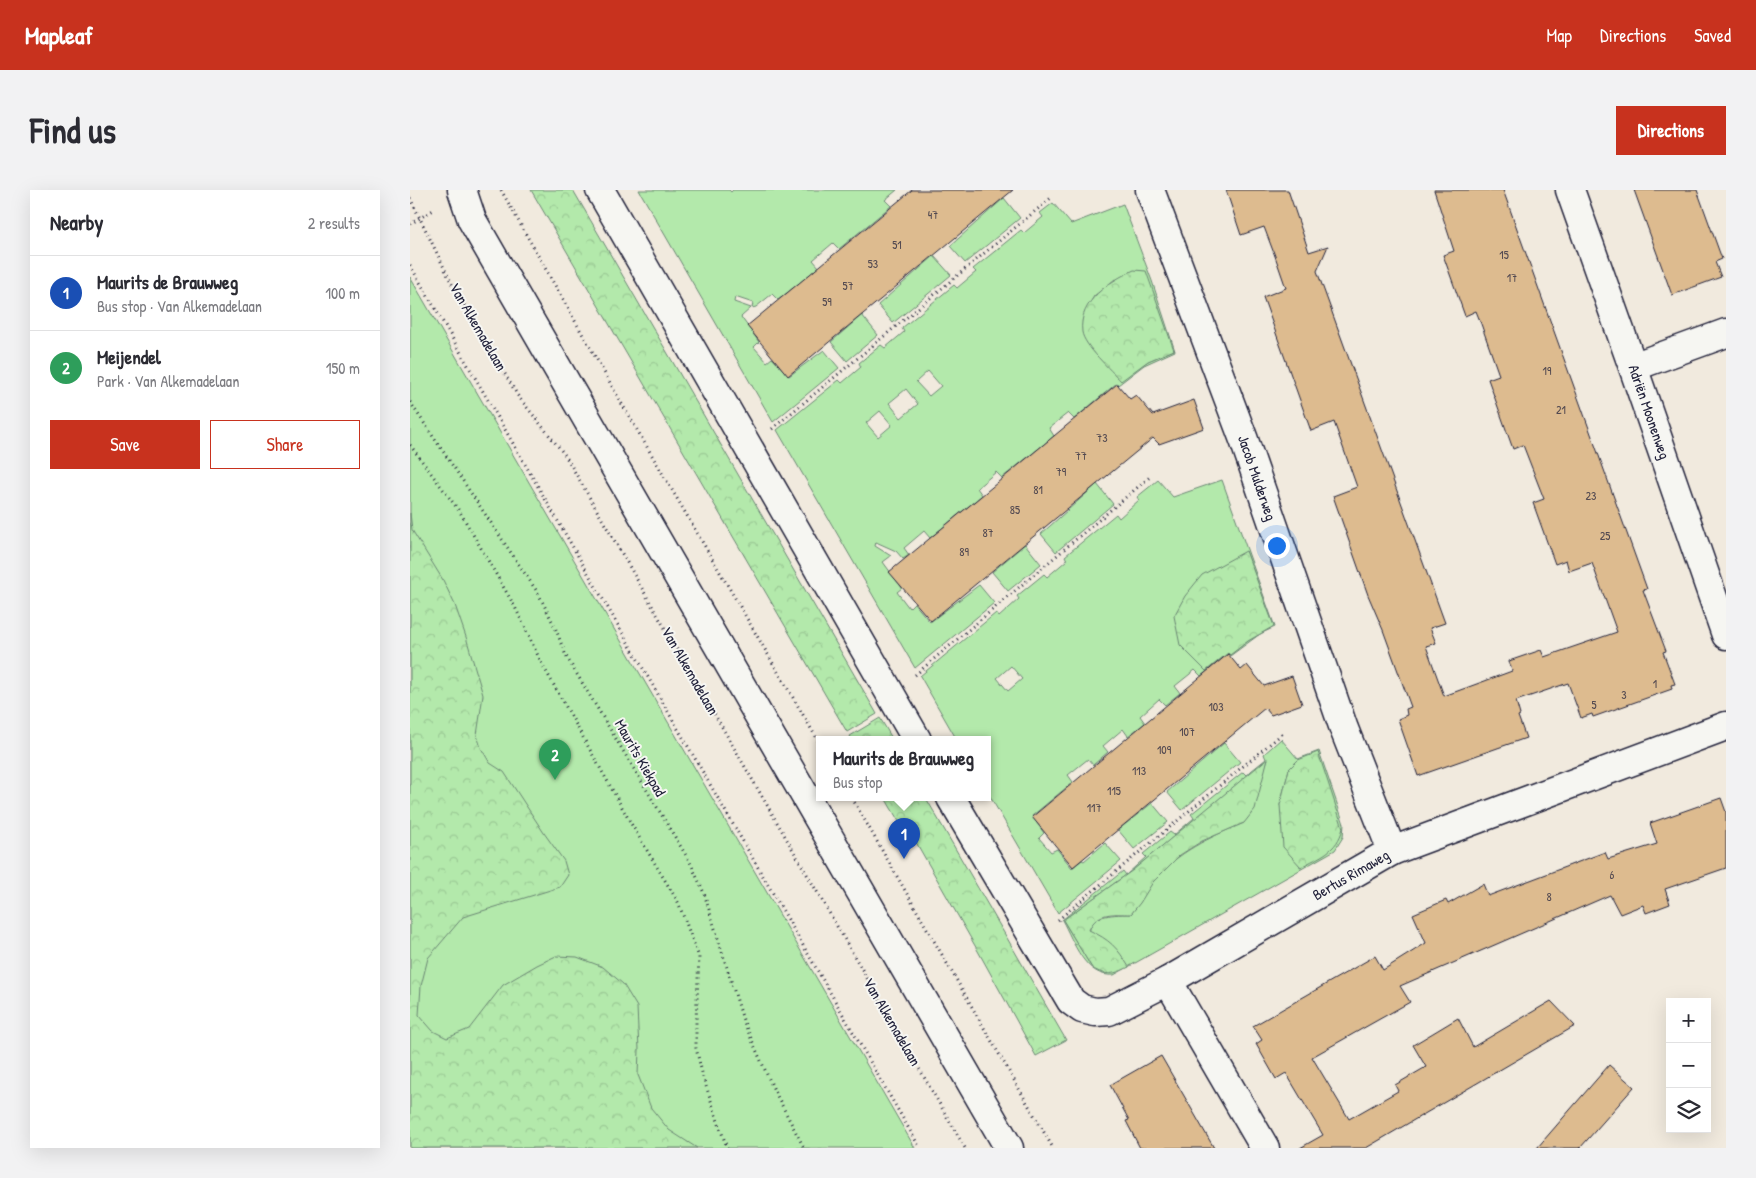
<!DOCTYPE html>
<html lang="en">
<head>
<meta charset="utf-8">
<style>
  :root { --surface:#fff; --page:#f2f2f3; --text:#2b2b33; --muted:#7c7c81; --line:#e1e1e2; --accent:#c8321e }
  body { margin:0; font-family:"Patrick Hand",sans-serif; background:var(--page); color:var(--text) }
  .controls { position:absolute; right:15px; bottom:15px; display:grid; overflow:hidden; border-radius:0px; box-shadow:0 5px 20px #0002 }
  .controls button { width:45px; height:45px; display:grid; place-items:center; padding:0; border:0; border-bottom:1px solid var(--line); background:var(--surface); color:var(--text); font:25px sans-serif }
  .you { position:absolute; left:866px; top:355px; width:18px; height:18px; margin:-12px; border:4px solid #fff; border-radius:50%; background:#1a73e8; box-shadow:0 0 0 8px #1a73e833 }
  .badge { display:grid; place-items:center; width:32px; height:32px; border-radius:50%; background:var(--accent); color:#fff; font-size:16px; font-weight:700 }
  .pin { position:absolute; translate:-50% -41px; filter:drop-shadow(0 1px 2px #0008) }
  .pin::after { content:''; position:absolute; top:26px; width:18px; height:15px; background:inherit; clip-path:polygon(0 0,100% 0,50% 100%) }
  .popup { position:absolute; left:406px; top:546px; width:175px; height:65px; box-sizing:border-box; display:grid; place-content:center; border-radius:0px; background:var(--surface); filter:drop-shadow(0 1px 4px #0005); font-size:16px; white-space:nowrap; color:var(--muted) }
  .popup b { font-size:19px; color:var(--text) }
  .popup::after { content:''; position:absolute; left:50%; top:100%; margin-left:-10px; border:10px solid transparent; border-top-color:var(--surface) }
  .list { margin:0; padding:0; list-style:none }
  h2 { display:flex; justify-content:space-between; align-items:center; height:65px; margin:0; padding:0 20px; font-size:21px }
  h2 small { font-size:16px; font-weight:400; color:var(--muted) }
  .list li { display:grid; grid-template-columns:32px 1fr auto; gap:15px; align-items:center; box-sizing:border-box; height:75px; padding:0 20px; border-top:1px solid var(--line) }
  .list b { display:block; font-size:19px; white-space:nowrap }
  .list p { margin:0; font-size:16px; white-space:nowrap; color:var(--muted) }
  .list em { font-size:16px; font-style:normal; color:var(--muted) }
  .actions { display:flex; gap:10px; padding:15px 20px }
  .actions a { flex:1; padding:11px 0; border:1px solid var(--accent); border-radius:0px; text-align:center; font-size:18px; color:var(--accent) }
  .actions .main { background:var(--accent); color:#fff }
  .icon { flex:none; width:28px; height:28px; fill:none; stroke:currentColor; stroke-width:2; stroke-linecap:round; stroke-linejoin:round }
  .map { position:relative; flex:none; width:1316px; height:958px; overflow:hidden; border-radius:0px }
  header { display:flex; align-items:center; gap:30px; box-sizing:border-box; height:70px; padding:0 25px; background:var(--accent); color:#fff }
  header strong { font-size:24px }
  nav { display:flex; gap:28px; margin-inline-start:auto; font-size:18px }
  .intro { display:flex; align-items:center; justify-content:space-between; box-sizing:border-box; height:120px; padding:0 30px }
  h1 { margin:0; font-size:35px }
  .button { padding:12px 22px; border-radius:0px; background:var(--accent); color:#fff; font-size:18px; font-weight:700 }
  main { display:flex; gap:30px; padding:0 30px }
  aside { flex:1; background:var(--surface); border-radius:0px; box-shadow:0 5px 20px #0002 }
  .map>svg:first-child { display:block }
  .green { fill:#b3e9ab; stroke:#6a8673; fill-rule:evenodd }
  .forest { fill:url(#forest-crowns); stroke:#6a8673 }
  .building { fill:#ddbb8f; stroke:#22223b }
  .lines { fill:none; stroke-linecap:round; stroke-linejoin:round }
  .street-casing { stroke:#22223b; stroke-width:31 }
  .secondary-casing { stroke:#22223b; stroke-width:31 }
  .path { stroke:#22223b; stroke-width:3; stroke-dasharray:1 4; stroke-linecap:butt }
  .street { stroke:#f6f6f2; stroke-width:28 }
  .secondary { stroke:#f6f6f2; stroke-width:28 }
  .labels { text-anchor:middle; stroke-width:4; stroke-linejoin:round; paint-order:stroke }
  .number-label { font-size:12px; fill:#514850 }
  .street-label { font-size:15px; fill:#22223b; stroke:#f6f6f2 }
</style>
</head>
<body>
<header>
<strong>Mapleaf</strong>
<nav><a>Map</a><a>Directions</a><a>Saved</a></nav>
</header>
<div class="intro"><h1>Find us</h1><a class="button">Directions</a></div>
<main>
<aside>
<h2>Nearby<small>2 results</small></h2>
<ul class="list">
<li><span class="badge" style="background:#1a4fb4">1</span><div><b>Maurits de Brauwweg</b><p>Bus stop · Van Alkemadelaan</p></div><em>100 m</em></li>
<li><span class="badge" style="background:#2e9e5b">2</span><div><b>Meijendel</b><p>Park · Van Alkemadelaan</p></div><em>150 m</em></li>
</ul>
<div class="actions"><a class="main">Save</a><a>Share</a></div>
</aside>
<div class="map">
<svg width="1316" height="958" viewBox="0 0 1316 958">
  <defs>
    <pattern id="forest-crowns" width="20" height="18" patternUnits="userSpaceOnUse" patternTransform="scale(1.25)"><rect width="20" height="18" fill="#b3e9ab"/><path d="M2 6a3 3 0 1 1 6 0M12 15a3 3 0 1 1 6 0" fill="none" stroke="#9ac894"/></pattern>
  </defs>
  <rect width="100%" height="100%" fill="#f1eade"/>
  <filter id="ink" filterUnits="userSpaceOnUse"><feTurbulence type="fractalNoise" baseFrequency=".02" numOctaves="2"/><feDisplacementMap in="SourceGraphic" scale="10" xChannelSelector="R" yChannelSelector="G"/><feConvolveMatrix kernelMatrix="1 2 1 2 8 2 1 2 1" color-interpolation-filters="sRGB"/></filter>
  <g filter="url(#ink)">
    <g class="green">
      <polygon points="229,0 319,0 321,2 323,0 487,0 475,10 481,16 429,59 423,53 403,70 409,77 368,110 362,104 346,117 342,118 343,113 325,107 324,112 341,118 331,127 349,152 344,157 357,172 362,168 379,186 414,160 429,178 363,232"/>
      <polygon points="594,8 610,28 555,73 540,56"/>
      <path d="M643,13L661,34L713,14L742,91L765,161L734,175L708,195L707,193L664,229L658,223L639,238L644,246L592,288L586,282L567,298L572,305L520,348L514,341L494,358L499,365L493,369L486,361L466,352L465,356L481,366L473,372L492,398L487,402L499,418L504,413L520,432L569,395L584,413L505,478L367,240L429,190L432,193L451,177L449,173L471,155L475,158L494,142L492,138L544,95L547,98L566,82L563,79L611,40L614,43L633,27L630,23ZM705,89L764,160L738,171L711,190L674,124L684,106ZM518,181L531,196L519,206L506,192ZM496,199L508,214L491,228L479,213ZM470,221L482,235L468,247L456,233Z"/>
      <polygon points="524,66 541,85 483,133 468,115"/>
      <polygon points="0,87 505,958 0,958"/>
      <polygon points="452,125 468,145 437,171 421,152"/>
      <path d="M748,290L763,307L812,290L865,437L850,444L820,466L818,464L791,486L785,480L765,496L770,503L755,515L749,509L730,526L735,533L718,546L713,539L693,556L698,562L683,575L678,569L658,585L663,592L622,626L634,643L629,648L641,662L647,659L662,678L672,670L674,671L695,653L711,671L648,723L578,603V550H547L510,486L586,423L589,427L609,409L607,406L634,384L637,387L657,370L655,366L706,324L709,328L729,310L727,307ZM836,361L864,436L838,451L820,465L818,463L796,481ZM601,476L612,489L598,501L587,488Z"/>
      <polygon points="687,294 703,314 646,362 631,344"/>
      <polygon points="615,354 631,374 598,401 582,382"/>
      <path d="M871,549L888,569L909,561L934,634L933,647L925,660L704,785C675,788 664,752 652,730L713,681L716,685L736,667L733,664L760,642L764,645L784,628L781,624L833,582L836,585L856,569L854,564ZM858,569L834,633C800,647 767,662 743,691C735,701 729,714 721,724C671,724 678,736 682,778L653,730L723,680ZM879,579L898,673L890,677L870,615Z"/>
      <polygon points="814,553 830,572 772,620 757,602"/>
      <polygon points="742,613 758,632 724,659 708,640"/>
    </g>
    <g class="forest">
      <polygon points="121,0 163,0 467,524 437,542"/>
      <path d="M724,80L736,81L764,160L738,171L711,191C701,180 674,156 672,142C668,111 700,91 724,80Z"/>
      <polygon points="0,323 2,340 33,390 45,415 56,447 73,505 67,545 71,558 80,573 94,582 134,643 154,671 158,685 150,697 53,727 18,768 11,796 9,825 23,841 37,848 59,839 93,795 127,775 146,766 167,767 193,777 213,794 227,817 229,860 228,885 241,918 259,940 287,958 0,958"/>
      <polygon points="836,361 864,436 838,451 820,465 818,463 796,481 770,455 764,426 775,406 792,385"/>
      <polygon points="470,528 483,550 442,550 440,546"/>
      <path d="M908,562L933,638C927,662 910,666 891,677L873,657L870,615L879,579L888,570Z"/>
      <path d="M858,568L845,619L834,633L792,651L770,665L743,692L730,713L721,724C703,724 687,721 679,740C700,750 707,757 719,777C705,784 696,787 682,778L653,730L723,680Z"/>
      <polygon points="475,608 516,608 656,850 626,866 568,761 507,654 494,640"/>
    </g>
    <g class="building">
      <polygon points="502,0 603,0 378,186 337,136"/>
      <polygon points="816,0 878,0 899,62 918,56 907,81 1035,433 1020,438 1026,453 1016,456 1034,506 1102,481 1099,471 1131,460 1134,467 1207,442 1182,373 1159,381 1156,370 1145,374 1123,313 1134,309 1113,255 1103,259 1078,189 1089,185 1070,131 1066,121 1055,126 1033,65 1044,61 1024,0 1093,0 1237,399 1233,400 1256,461 1253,462 1265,494 1261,495 1262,499 1183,527 1182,524 1171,528 1158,493 1106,511 1110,525 1108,526 1116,548 1008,586 988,529 997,525 996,519 1001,517 973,440 958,405 923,306 947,297 924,232 901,241 853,107 876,98 865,66 854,37 831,45"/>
      <polygon points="1224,0 1287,0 1312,69 1305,72 1311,87 1262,105"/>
      <polygon points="707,194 720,209 726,205 743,225 784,210 794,238 749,254 743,248 521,431 479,382"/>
      <polygon points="818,464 831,480 837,475 854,496 882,486 892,514 861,525 855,518 663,677 622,627"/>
      <polygon points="1311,608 1316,622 1316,678 1255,699 1260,714 1236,723 1233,715 1210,724 1200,705 990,796 1000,812 902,867 939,929 988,901 985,895 1016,877 1003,855 1048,828 1063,857 1141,811 1165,836 956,958 890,958 913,945 876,883 866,889 846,854 852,850 843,836 965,766 973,780 1016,753 1003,724 1036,710 1038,714 1073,694 1078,706 1195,662 1198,669 1247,654 1240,633"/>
      <polygon points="751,866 777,911 804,958 730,958 716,931 719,930 700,895"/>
      <polygon points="1199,875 1224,897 1201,923 1170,958 1127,958"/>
    </g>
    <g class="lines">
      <g class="street-casing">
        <g id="street">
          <polyline points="190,0 507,550"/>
          <polyline points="740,0 834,250 934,539 982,661"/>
          <polyline points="1160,0 1223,177 1316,445"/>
          <polyline points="1223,177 1316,143"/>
          <polyline points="541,608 661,811 672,819 685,822 699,821 758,791 982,661 1316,536"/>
          <polyline points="758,791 855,958"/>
        </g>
      </g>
      <g class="secondary-casing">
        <polyline id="secondary" points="52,0 62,30 107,108 599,958"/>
      </g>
      <g class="path">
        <polyline points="91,0 212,214 410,554"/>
        <polyline points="0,8 44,98 108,206 155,265 555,958"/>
        <polyline points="0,34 25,19"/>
        <polyline points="0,75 510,958"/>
        <polyline points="0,212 128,403 145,437 156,466 280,672 294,703 333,830 363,898 394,958"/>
        <polyline points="362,239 641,8"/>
        <polyline points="0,255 50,322 105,417 131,472 223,637 268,712 289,767 286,831 286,858 293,887 317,958"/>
        <polyline points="505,485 741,286"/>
        <polyline points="442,608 643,958"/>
        <polyline points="648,730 873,543"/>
      </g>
      <use href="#street" class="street"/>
      <use href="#secondary" class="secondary"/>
    </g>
  </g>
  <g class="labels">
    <g class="number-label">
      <text x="523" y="29">47</text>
      <text x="487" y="59">51</text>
      <text x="1094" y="69">15</text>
      <text x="463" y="78">53</text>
      <text x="1102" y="92">17</text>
      <text x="438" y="100">57</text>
      <text x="417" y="116">59</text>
      <text x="1137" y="185">19</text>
      <text x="1151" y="224">21</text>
      <text x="692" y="252">73</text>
      <text x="671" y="270">77</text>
      <text x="651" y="286">79</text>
      <text x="628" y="304">81</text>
      <text x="1181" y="310">23</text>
      <text x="605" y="324">85</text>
      <text x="578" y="347">87</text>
      <text x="1195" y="350">25</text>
      <text x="554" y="366">89</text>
      <text x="1245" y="498">1</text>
      <text x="1214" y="509">3</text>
      <text x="1184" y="519">5</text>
      <text x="806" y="521">103</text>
      <text x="777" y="546">107</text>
      <text x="754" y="564">109</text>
      <text x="729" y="585">113</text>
      <text x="704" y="605">115</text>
      <text x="684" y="622">117</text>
      <text x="1202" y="689">6</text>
      <text x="1139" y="711">8</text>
    </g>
    <g class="street-label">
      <text transform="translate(68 137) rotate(60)" y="5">Van Alkemadelaan</text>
      <text transform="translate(1239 222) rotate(71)" y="5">Adriën Moonenweg</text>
      <text transform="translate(847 288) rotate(71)" y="5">Jacob Mulderweg</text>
      <text transform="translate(280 481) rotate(60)" y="5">Van Alkemadelaan</text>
      <text transform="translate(230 568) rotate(60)" y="5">Maurits Kiekpad</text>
      <text transform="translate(941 685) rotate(-30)" y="5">Bertus Rimaweg</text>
      <text transform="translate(482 832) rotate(60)" y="5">Van Alkemadelaan</text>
    </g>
  </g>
</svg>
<div class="controls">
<button>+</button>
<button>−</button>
<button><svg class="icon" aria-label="layers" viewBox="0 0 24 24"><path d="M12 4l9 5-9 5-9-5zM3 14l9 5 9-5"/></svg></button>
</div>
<div class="you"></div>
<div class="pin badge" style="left:494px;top:669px;background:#1a4fb4">1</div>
<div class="popup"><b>Maurits de Brauwweg</b>Bus stop</div>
<div class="pin badge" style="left:145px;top:590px;background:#2e9e5b">2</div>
</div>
</main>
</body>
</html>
